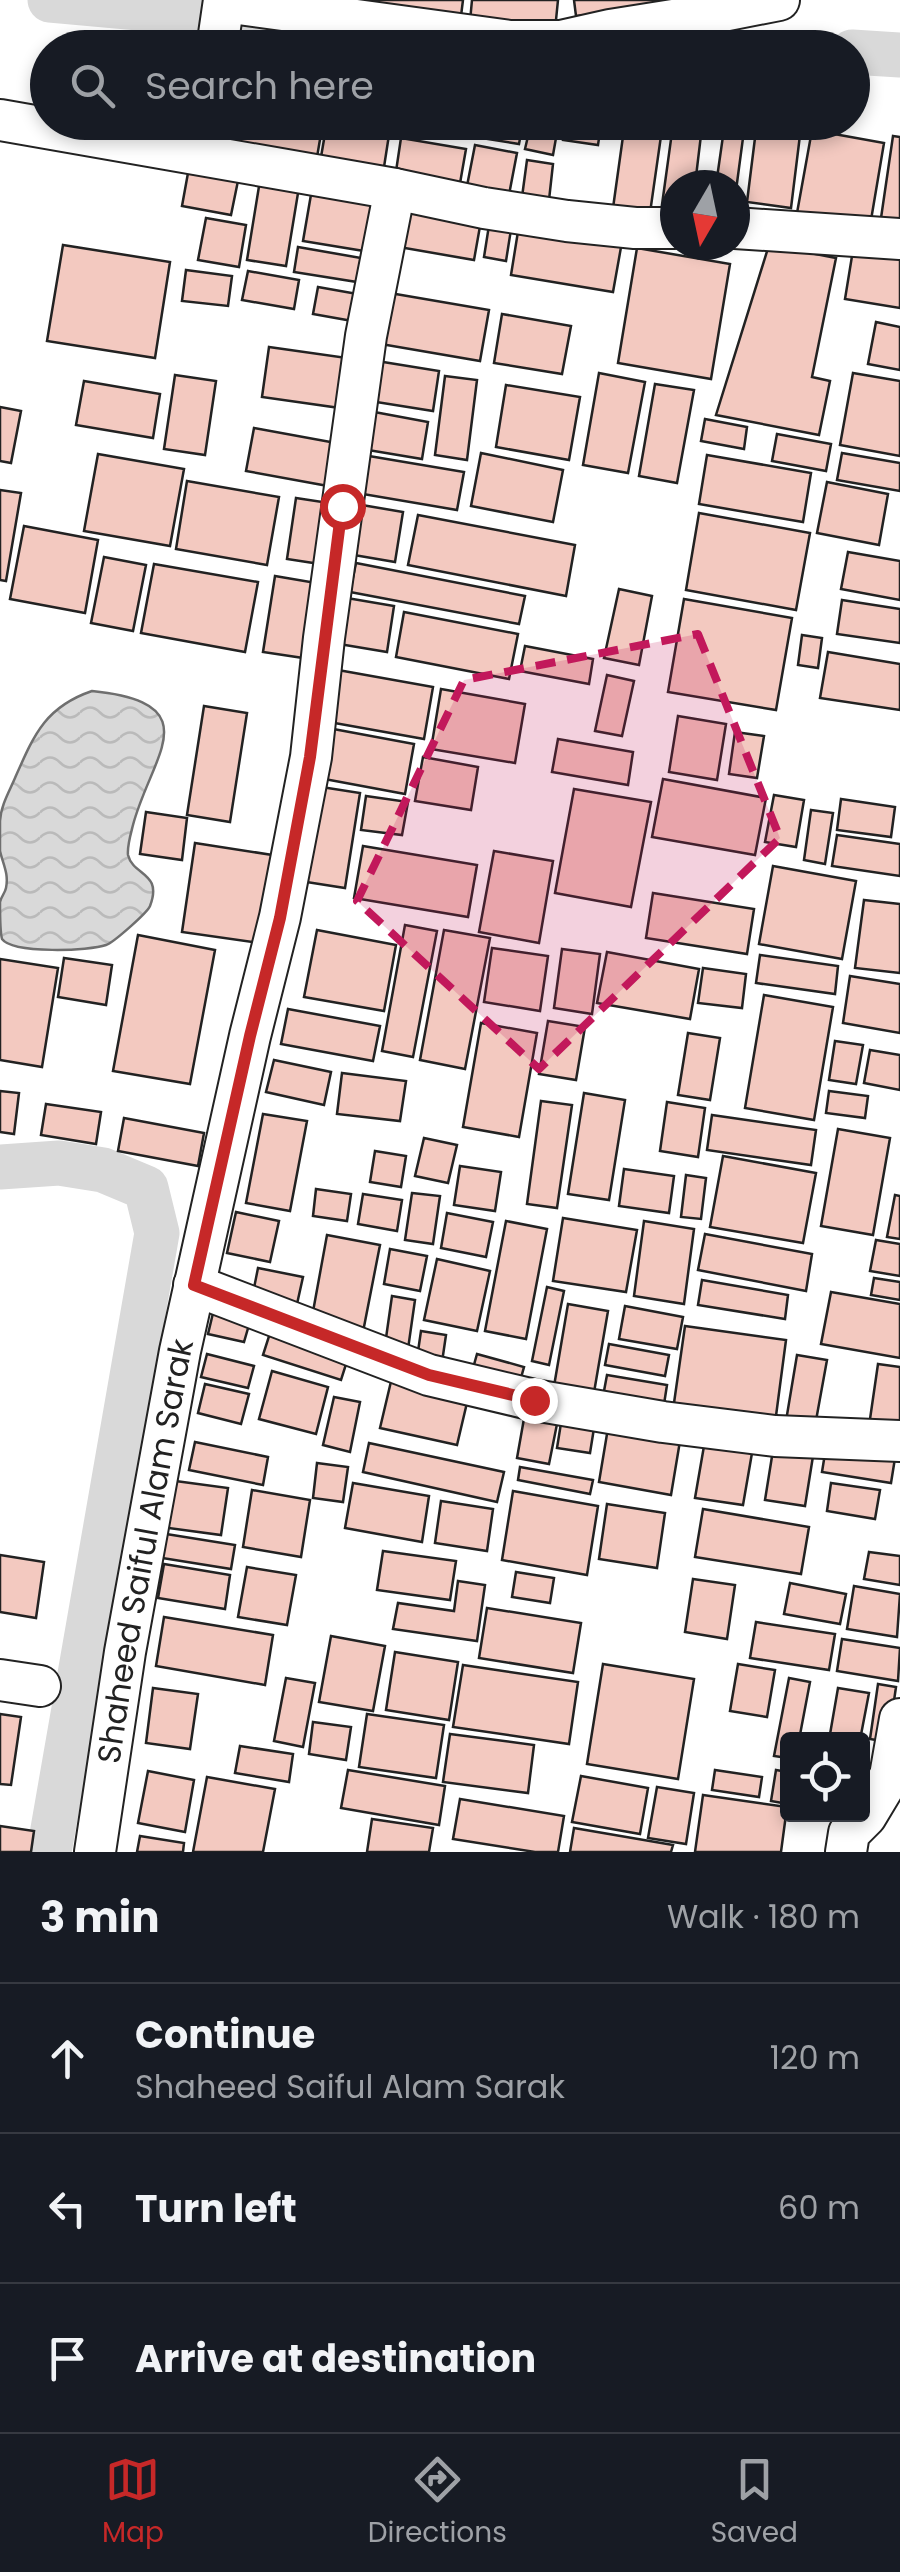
<!DOCTYPE html>
<html lang="en">
<head>
<meta charset="utf-8">
<style>
  :root { --surface:#171b24; --page:#20242c; --text:#f1f3f6; --muted:#9ea1a6; --line:#363941; --accent:#c62828 }
  body { margin:0; font-family:Poppins,sans-serif; background:var(--page); color:var(--text) }
  .controls { position:absolute; right:30px; bottom:30px; display:grid; overflow:hidden; border-radius:10px; box-shadow:0 5px 15px #0003 }
  .controls button { width:90px; height:90px; display:grid; place-items:center; padding:0; border:0; border-bottom:2px solid var(--line); background:var(--surface); color:var(--text); font:50px sans-serif }
  .compass { position:absolute; left:660px; top:170px; width:90px; height:90px; border-radius:50%; background:var(--surface); box-shadow:0 5px 15px #0003; rotate:189deg }
  .stop { position:absolute; width:30px; height:30px; margin:-22px; border:8px solid #c62828; border-radius:50%; background:#fff }
  .stop.end { background:#c62828; border-color:#fff; box-shadow:0 2px 10px #0008 }
  .list { margin:0; padding:0; list-style:none }
  h2 { display:flex; justify-content:space-between; align-items:center; height:130px; margin:0; padding:0 40px; font-size:42px }
  h2 small { font-size:32px; font-weight:400; color:var(--muted) }
  .list li { display:grid; grid-template-columns:65px 1fr auto; gap:30px; align-items:center; box-sizing:border-box; height:150px; padding:0 40px; border-top:2px solid var(--line) }
  .list b { display:block; font-size:38px; white-space:nowrap }
  .list p { margin:0; font-size:32px; white-space:nowrap; color:var(--muted) }
  .list em { font-size:32px; font-style:normal; color:var(--muted) }
  .icon { flex:none; width:55px; height:55px; fill:none; stroke:currentColor; stroke-width:2; stroke-linecap:round; stroke-linejoin:round }
  .map { position:relative; flex:none; width:900px; height:1852px; overflow:hidden }
  .search { position:absolute; background:var(--surface); box-shadow:0 5px 15px #0003; left:30px; right:30px; top:30px; height:110px; display:flex; align-items:center; gap:25px; box-sizing:border-box; padding:0 35px; border-radius:55px; color:var(--muted); font-size:38px }
  .sheet { height:580px; background:var(--surface) }
  nav { display:flex; justify-content:space-around; align-items:center; box-sizing:border-box; height:140px; border-top:2px solid var(--line); background:var(--surface); font-size:28px; color:var(--muted) }
  nav a { display:grid; justify-items:center; gap:5px }
  nav .on { color:var(--accent) }
  .map>svg:first-child { display:block }
  .water { fill:url(#water-waves); stroke:#6f6f6f; stroke-width:2.5 }
  .lines { fill:none; stroke-linecap:round; stroke-linejoin:round }
  .canal { stroke:#d9d9d9; stroke-width:45 }
  .building { fill:#f3c9c0; stroke:#222; stroke-width:2.5 }
  .street-casing { stroke:#222; stroke-width:44 }
  .street { stroke:#fff; stroke-width:40 }
  .route { stroke:#c62828; stroke-width:12 }
  .marked { fill:#c2185b; fill-opacity:0.2; stroke:#c2185b; stroke-width:8; stroke-dasharray:20 12; stroke-linejoin:round }
  .labels { text-anchor:middle; stroke-width:8; stroke-linejoin:round; paint-order:stroke }
  .street-label { font-size:32px; fill:#222; stroke:#fff }
</style>
</head>
<body>
<div class="map">
<svg width="900" height="1852" viewBox="0 0 900 1852">
  <defs>
    <pattern id="water-waves" width="16" height="10" patternUnits="userSpaceOnUse" patternTransform="scale(2.5)"><rect width="16" height="10" fill="#d9d9d9"/><path d="M0 5q4-4 8 0t8 0" fill="none" stroke="#bababa"/></pattern>
  </defs>
  <rect width="100%" height="100%" fill="#fff"/>
  <path class="water" d="M92,691C211,703 151,756 133,825C131,833 127,846 128,855C133,876 163,872 150,906C147,913 113,943 106,945C90,951 13,954 2,939C0,932 0,910 0,902C1,897 5,893 6,888C9,874 3,864 0,851C0,842 0,830 0,821C1,805 9,792 15,778C34,735 45,707 92,691Z"/>
  <g class="lines">
    <g class="canal">
      <polyline points="50,0 217,15 318,48"/>
      <polyline points="852,52 900,55"/>
      <polyline points="0,1167 59,1163 103,1170 146,1188 157,1233 49,1852"/>
    </g>
  </g>
  <g class="building">
    <polygon points="371,0 463,0 459,32 368,19"/>
    <polygon points="472,0 558,0 554,40 469,32"/>
    <polygon points="574,0 661,0 662,10 576,16"/>
    <polygon points="224,122 323,122 317,157 221,140"/>
    <polygon points="327,122 391,122 384,167 321,157"/>
    <polygon points="404,122 462,122 459,136 403,127"/>
    <polygon points="477,122 523,122 519,144 475,137"/>
    <polygon points="565,122 601,125 598,145 563,140"/>
    <polygon points="625,122 663,122 650,213 613,208"/>
    <polygon points="725,122 745,123 735,198 735,185 716,185"/>
    <polygon points="757,122 801,127 791,208 747,202"/>
    <polygon points="812,130 884,143 870,226 797,213"/>
    <polygon points="529,132 556,138 553,155 525,149"/>
    <polygon points="672,132 701,135 695,185 675,185 675,214 661,212"/>
    <polygon points="893,136 900,137 900,221 881,218"/>
    <polygon points="401,138 466,149 459,189 395,178"/>
    <polygon points="475,145 517,153 508,200 466,191"/>
    <polygon points="527,160 553,164 549,200 522,197"/>
    <polygon points="190,162 240,171 231,215 182,206"/>
    <polygon points="261,174 300,181 286,266 247,260"/>
    <polygon points="313,183 374,193 364,251 303,241"/>
    <polygon points="407,203 482,215 474,260 399,247"/>
    <polygon points="206,218 246,225 239,267 198,260"/>
    <polygon points="490,219 512,223 506,261 484,257"/>
    <polygon points="520,219 623,236 613,292 511,275"/>
    <polygon points="63,245 170,262 155,358 47,341"/>
    <polygon points="769,245 836,258 812,377 830,381 819,435 716,415"/>
    <polygon points="298,247 361,258 357,282 294,272"/>
    <polygon points="637,248 730,264 711,379 618,363"/>
    <polygon points="853,250 900,257 900,308 845,299"/>
    <polygon points="186,270 232,276 228,306 182,301"/>
    <polygon points="248,271 299,280 294,309 242,300"/>
    <polygon points="318,287 363,295 358,322 313,314"/>
    <polygon points="384,292 489,310 480,361 375,343"/>
    <polygon points="502,314 571,326 562,374 494,363"/>
    <polygon points="876,322 900,327 900,370 868,364"/>
    <polygon points="269,347 347,358 340,408 262,397"/>
    <polygon points="377,361 439,371 433,411 370,401"/>
    <polygon points="599,373 645,382 628,473 583,465"/>
    <polygon points="853,373 900,381 900,456 840,445"/>
    <polygon points="175,375 216,381 205,455 164,449"/>
    <polygon points="445,376 477,380 467,460 435,455"/>
    <polygon points="84,381 160,394 153,438 76,425"/>
    <polygon points="655,384 694,390 677,483 639,476"/>
    <polygon points="506,385 580,397 569,460 496,447"/>
    <polygon points="0,407 21,411 11,463 0,461"/>
    <polygon points="369,411 428,422 422,459 362,449"/>
    <polygon points="705,419 747,427 744,449 701,441"/>
    <polygon points="254,428 336,443 328,486 246,471"/>
    <polygon points="777,434 831,444 826,471 772,461"/>
    <polygon points="481,453 563,470 553,522 471,506"/>
    <polygon points="842,453 900,463 900,491 837,480"/>
    <polygon points="98,454 184,469 170,546 84,531"/>
    <polygon points="363,455 464,472 457,510 357,493"/>
    <polygon points="707,455 811,473 803,522 699,504"/>
    <polygon points="187,481 279,497 267,565 176,549"/>
    <polygon points="827,482 888,494 879,545 817,533"/>
    <polygon points="0,490 21,493 6,581 0,580"/>
    <polygon points="296,498 329,503 320,564 287,559"/>
    <polygon points="356,504 403,512 395,562 348,554"/>
    <polygon points="699,513 810,533 796,610 686,590"/>
    <polygon points="418,515 575,545 566,596 408,565"/>
    <polygon points="24,526 98,540 85,613 10,599"/>
    <polygon points="848,552 900,561 900,600 841,589"/>
    <polygon points="104,557 146,565 133,631 91,623"/>
    <polygon points="356,563 525,596 519,624 350,592"/>
    <polygon points="154,564 258,582 245,652 141,633"/>
    <polygon points="275,576 322,584 310,659 263,652"/>
    <polygon points="619,589 652,596 639,665 604,658"/>
    <polygon points="341,597 394,606 387,652 333,643"/>
    <polygon points="684,599 792,618 776,710 668,692"/>
    <polygon points="842,600 900,609 900,643 837,634"/>
    <polygon points="404,612 518,634 509,679 396,657"/>
    <polygon points="802,635 822,638 818,668 798,665"/>
    <polygon points="525,646 593,659 589,684 520,671"/>
    <polygon points="828,652 900,664 900,710 820,698"/>
    <polygon points="338,670 433,687 424,739 329,722"/>
    <polygon points="607,675 634,681 622,736 595,731"/>
    <polygon points="441,689 525,704 515,763 431,749"/>
    <polygon points="204,706 247,713 230,822 187,815"/>
    <polygon points="678,716 726,724 717,780 669,772"/>
    <polygon points="328,728 414,744 405,794 319,778"/>
    <polygon points="735,732 764,736 757,778 729,774"/>
    <polygon points="558,739 633,752 628,785 552,772"/>
    <polygon points="423,757 478,767 471,810 415,801"/>
    <polygon points="663,779 766,798 755,855 652,837"/>
    <polygon points="315,786 360,793 345,888 300,881"/>
    <polygon points="574,789 651,802 631,907 555,893"/>
    <polygon points="774,795 804,800 796,847 765,842"/>
    <polygon points="366,796 408,802 402,835 361,830"/>
    <polygon points="841,799 895,807 891,837 837,830"/>
    <polygon points="811,810 833,813 825,864 804,860"/>
    <polygon points="146,812 187,818 182,860 140,854"/>
    <polygon points="837,835 900,844 900,876 832,866"/>
    <polygon points="195,843 279,856 266,944 182,932"/>
    <polygon points="363,846 477,865 468,917 354,898"/>
    <polygon points="494,851 553,861 539,943 479,932"/>
    <polygon points="773,866 856,881 842,959 759,944"/>
    <polygon points="653,893 754,909 747,954 646,938"/>
    <polygon points="864,900 900,904 900,973 855,968"/>
    <polygon points="405,925 437,931 413,1057 382,1051"/>
    <polygon points="317,930 396,945 384,1011 304,997"/>
    <polygon points="444,930 490,938 465,1069 420,1060"/>
    <polygon points="138,935 215,950 190,1084 113,1071"/>
    <polygon points="492,948 548,956 540,1011 484,1002"/>
    <polygon points="562,949 600,954 592,1014 554,1008"/>
    <polygon points="607,952 699,969 690,1019 597,1003"/>
    <polygon points="760,955 838,966 835,994 756,983"/>
    <polygon points="64,958 112,965 106,1005 58,997"/>
    <polygon points="0,959 58,968 42,1067 0,1060"/>
    <polygon points="703,968 746,974 742,1008 698,1003"/>
    <polygon points="850,976 900,984 900,1033 843,1023"/>
    <polygon points="764,995 833,1007 814,1120 745,1108"/>
    <polygon points="288,1009 380,1026 373,1061 281,1044"/>
    <polygon points="548,1021 585,1027 576,1080 539,1074"/>
    <polygon points="481,1023 537,1033 519,1137 463,1127"/>
    <polygon points="688,1033 720,1038 710,1100 678,1095"/>
    <polygon points="835,1041 863,1045 856,1084 829,1080"/>
    <polygon points="870,1050 900,1055 900,1090 864,1083"/>
    <polygon points="274,1060 331,1072 324,1105 266,1092"/>
    <polygon points="342,1073 406,1081 400,1121 337,1114"/>
    <polygon points="0,1091 19,1093 14,1134 0,1132"/>
    <polygon points="829,1091 868,1096 865,1118 826,1113"/>
    <polygon points="584,1093 625,1100 609,1200 568,1194"/>
    <polygon points="541,1101 572,1105 557,1208 527,1204"/>
    <polygon points="667,1102 705,1108 698,1157 660,1151"/>
    <polygon points="46,1104 101,1112 96,1144 41,1135"/>
    <polygon points="263,1114 307,1121 290,1211 246,1203"/>
    <polygon points="712,1115 816,1130 811,1165 707,1150"/>
    <polygon points="124,1118 204,1133 198,1166 118,1151"/>
    <polygon points="838,1129 890,1138 873,1235 821,1226"/>
    <polygon points="424,1138 457,1145 448,1183 415,1176"/>
    <polygon points="375,1151 406,1156 401,1187 370,1182"/>
    <polygon points="723,1156 816,1173 803,1243 710,1227"/>
    <polygon points="460,1166 501,1172 495,1211 454,1205"/>
    <polygon points="624,1169 674,1176 669,1213 619,1206"/>
    <polygon points="686,1175 706,1178 701,1219 681,1217"/>
    <polygon points="316,1189 351,1194 347,1221 313,1216"/>
    <polygon points="412,1193 440,1196 433,1244 405,1240"/>
    <polygon points="363,1194 402,1200 397,1231 358,1224"/>
    <polygon points="895,1195 900,1196 900,1239 887,1237"/>
    <polygon points="236,1212 279,1221 270,1262 227,1253"/>
    <polygon points="447,1213 493,1222 486,1257 441,1248"/>
    <polygon points="563,1218 637,1230 626,1292 553,1281"/>
    <polygon points="506,1221 547,1229 526,1339 485,1331"/>
    <polygon points="644,1221 694,1229 684,1304 634,1296"/>
    <polygon points="705,1234 812,1254 806,1291 698,1270"/>
    <polygon points="327,1235 380,1245 362,1337 310,1328"/>
    <polygon points="876,1240 900,1244 900,1276 870,1271"/>
    <polygon points="390,1249 427,1256 420,1291 384,1284"/>
    <polygon points="437,1259 490,1271 477,1331 424,1320"/>
    <polygon points="258,1268 303,1277 295,1313 251,1303"/>
    <polygon points="874,1278 900,1282 900,1300 871,1295"/>
    <polygon points="702,1280 788,1295 785,1319 698,1305"/>
    <polygon points="547,1287 564,1291 549,1365 532,1361"/>
    <polygon points="831,1292 900,1304 900,1358 821,1344"/>
    <polygon points="392,1296 415,1300 407,1356 384,1352"/>
    <polygon points="568,1304 608,1311 592,1404 552,1398"/>
    <polygon points="625,1306 683,1317 677,1349 619,1339"/>
    <polygon points="214,1309 251,1318 244,1342 208,1334"/>
    <polygon points="685,1326 786,1340 774,1431 672,1417"/>
    <polygon points="421,1331 446,1335 441,1369 416,1365"/>
    <polygon points="270,1333 348,1358 341,1380 263,1355"/>
    <polygon points="609,1344 669,1355 665,1376 605,1365"/>
    <polygon points="207,1354 254,1366 248,1388 201,1377"/>
    <polygon points="477,1354 524,1367 517,1392 470,1379"/>
    <polygon points="797,1355 827,1360 815,1426 786,1421"/>
    <polygon points="878,1364 900,1367 900,1430 869,1426"/>
    <polygon points="272,1371 328,1387 316,1434 259,1419"/>
    <polygon points="393,1373 470,1390 457,1445 380,1428"/>
    <polygon points="607,1375 667,1385 662,1417 601,1407"/>
    <polygon points="205,1384 249,1394 241,1424 198,1413"/>
    <polygon points="334,1397 360,1402 350,1452 323,1445"/>
    <polygon points="525,1413 558,1419 549,1464 517,1458"/>
    <polygon points="562,1417 595,1422 590,1453 557,1448"/>
    <polygon points="608,1428 680,1441 671,1495 599,1482"/>
    <polygon points="827,1441 896,1452 891,1483 822,1472"/>
    <polygon points="195,1442 268,1457 263,1485 189,1470"/>
    <polygon points="369,1443 504,1472 497,1502 363,1472"/>
    <polygon points="774,1444 814,1450 805,1506 765,1500"/>
    <polygon points="704,1446 752,1453 743,1505 695,1498"/>
    <polygon points="317,1463 348,1467 343,1502 313,1498"/>
    <polygon points="520,1467 593,1480 590,1494 518,1480"/>
    <polygon points="168,1480 228,1488 221,1535 161,1527"/>
    <polygon points="353,1483 429,1496 422,1542 345,1528"/>
    <polygon points="831,1483 880,1490 875,1519 827,1511"/>
    <polygon points="252,1490 310,1500 301,1557 243,1547"/>
    <polygon points="513,1491 598,1506 587,1575 502,1560"/>
    <polygon points="441,1501 493,1509 487,1551 435,1543"/>
    <polygon points="607,1504 665,1513 657,1568 599,1559"/>
    <polygon points="703,1509 809,1527 801,1574 695,1557"/>
    <polygon points="160,1533 235,1545 231,1569 156,1557"/>
    <polygon points="383,1551 456,1561 450,1600 377,1590"/>
    <polygon points="869,1552 900,1556 900,1585 864,1579"/>
    <polygon points="0,1555 44,1562 36,1618 0,1612"/>
    <polygon points="164,1564 230,1575 225,1609 158,1598"/>
    <polygon points="247,1567 296,1575 287,1625 238,1617"/>
    <polygon points="516,1572 554,1578 550,1603 512,1597"/>
    <polygon points="693,1579 735,1585 727,1639 685,1632"/>
    <polygon points="458,1581 485,1585 477,1641 393,1629 398,1603 454,1611"/>
    <polygon points="790,1583 846,1594 840,1624 784,1614"/>
    <polygon points="854,1586 900,1594 897,1637 847,1629"/>
    <polygon points="487,1608 581,1623 573,1673 479,1658"/>
    <polygon points="164,1617 273,1635 265,1685 156,1666"/>
    <polygon points="756,1622 835,1634 829,1670 750,1658"/>
    <polygon points="331,1636 385,1646 373,1711 319,1702"/>
    <polygon points="842,1639 900,1648 898,1681 837,1671"/>
    <polygon points="395,1652 458,1662 449,1720 386,1710"/>
    <polygon points="603,1664 694,1679 678,1779 587,1764"/>
    <polygon points="738,1664 775,1670 767,1717 730,1711"/>
    <polygon points="463,1665 578,1682 569,1744 453,1727"/>
    <polygon points="286,1678 315,1683 303,1747 274,1741"/>
    <polygon points="789,1678 810,1682 799,1740 788,1740 788,1758 774,1756"/>
    <polygon points="878,1684 896,1687 888,1742 870,1739"/>
    <polygon points="153,1688 198,1694 190,1749 146,1743"/>
    <polygon points="838,1688 869,1693 860,1740 829,1740"/>
    <polygon points="0,1714 21,1717 11,1785 0,1784"/>
    <polygon points="367,1714 444,1725 436,1778 359,1767"/>
    <polygon points="313,1722 351,1727 346,1760 309,1754"/>
    <polygon points="450,1734 534,1745 528,1793 443,1782"/>
    <polygon points="240,1746 293,1754 289,1782 235,1773"/>
    <polygon points="348,1770 445,1786 439,1825 341,1808"/>
    <polygon points="715,1770 762,1777 759,1797 712,1790"/>
    <polygon points="776,1770 788,1772 788,1804 771,1801"/>
    <polygon points="148,1771 194,1780 185,1832 138,1823"/>
    <polygon points="581,1776 648,1788 640,1834 572,1822"/>
    <polygon points="207,1777 275,1789 263,1852 193,1852"/>
    <polygon points="657,1787 694,1793 686,1844 648,1838"/>
    <polygon points="703,1795 787,1807 781,1852 695,1852"/>
    <polygon points="460,1799 564,1816 558,1852 535,1852 453,1839"/>
    <polygon points="372,1819 433,1828 429,1852 367,1852"/>
    <polygon points="0,1826 34,1831 31,1852 0,1852"/>
    <polygon points="574,1828 673,1845 671,1852 570,1852"/>
    <polygon points="140,1836 184,1843 183,1852 137,1852"/>
  </g>
  <g class="lines">
    <g class="street-casing">
      <g id="street">
        <polyline points="224,2 510,41 561,41 610,30 692,17 779,0"/>
        <polyline points="217,48 224,0"/>
        <polyline points="0,120 395,189 484,208 567,221 635,228 675,228"/>
        <polyline points="735,228 900,239"/>
        <polyline points="194,1285 429,1375 534,1400 663,1422 775,1436 900,1441"/>
        <polyline points="0,1680 40,1686"/>
        <path id="s1" d="M95,1852L125,1652L180,1351L250,1036L280,917L311,757L324,638L366,336L395,189"/>
        <polyline points="846,1852 849,1833 866,1816 890,1776 900,1719"/>
      </g>
    </g>
    <use href="#street" class="street"/>
  </g>
  <g class="lines">
    <polyline class="route" points="342,506 310,757 280,918 250,1036 194,1285 429,1375 534,1400"/>
  </g>
  <path class="marked" d="M698,634L780,838L539,1069L357,901L464,680Z"/>
  <g class="labels">
    <g class="street-label">
      <text dy="11" stroke="none"><textPath href="#s1" startOffset="305">Shaheed Saiful Alam Sarak</textPath></text>
    </g>
  </g>
</svg>
<div class="controls">
<button><svg class="icon" aria-label="locate" viewBox="0 0 24 24"><circle cx="12" cy="12" r="6"/><path d="M12 2v4M12 18v4M2 12h4M18 12h4"/></svg></button>
</div>
<svg class="compass" viewBox="-18 -18 36 36"><path d="M0-13l5 13h-10z" fill="#e53935"/><path d="M0 13l5-13h-10z" fill="#9ea1a6"/></svg>
<div class="stop" style="left:342px;top:506px"></div>
<div class="stop end" style="left:534px;top:1400px"></div>
<div class="search"><svg class="icon" aria-label="search" viewBox="0 0 24 24"><circle cx="10" cy="10" r="6"/><path d="M15 15l6 6"/></svg>Search here</div>
</div>
<section class="sheet">
<h2>3 min<small>Walk · 180 m</small></h2>
<ul class="list">
<li><svg class="icon" aria-label="ahead" viewBox="0 0 24 24"><path d="M12 20V5M6 11l6-6 6 6"/></svg><div><b>Continue</b><p>Shaheed Saiful Alam Sarak</p></div><em>120 m</em></li>
<li><svg class="icon" aria-label="left" viewBox="0 0 24 24"><path d="M17 20v-9H6M10 6l-5 5 5 5"/></svg><div><b>Turn left</b></div><em>60 m</em></li>
<li><svg class="icon" aria-label="arrive" viewBox="0 0 24 24"><path d="M6 21V4h12l-3 4 3 4H6"/></svg><div><b>Arrive at destination</b></div></li>
</ul>
</section>
<nav>
<a class="on"><svg class="icon" aria-label="map" viewBox="0 0 24 24"><path d="M3 6l6-2 6 2 6-2v14l-6 2-6-2-6 2zM9 4v14M15 6v14"/></svg>Map</a>
<a><svg class="icon" aria-label="directions" viewBox="0 0 24 24"><path d="M12 3l9 9-9 9-9-9zM9 14v-3h6M13 9l2 2-2 2"/></svg>Directions</a>
<a><svg class="icon" aria-label="saved" viewBox="0 0 24 24"><path d="M7 4h10v16l-5-4-5 4z"/></svg>Saved</a>
</nav>
</body>
</html>
